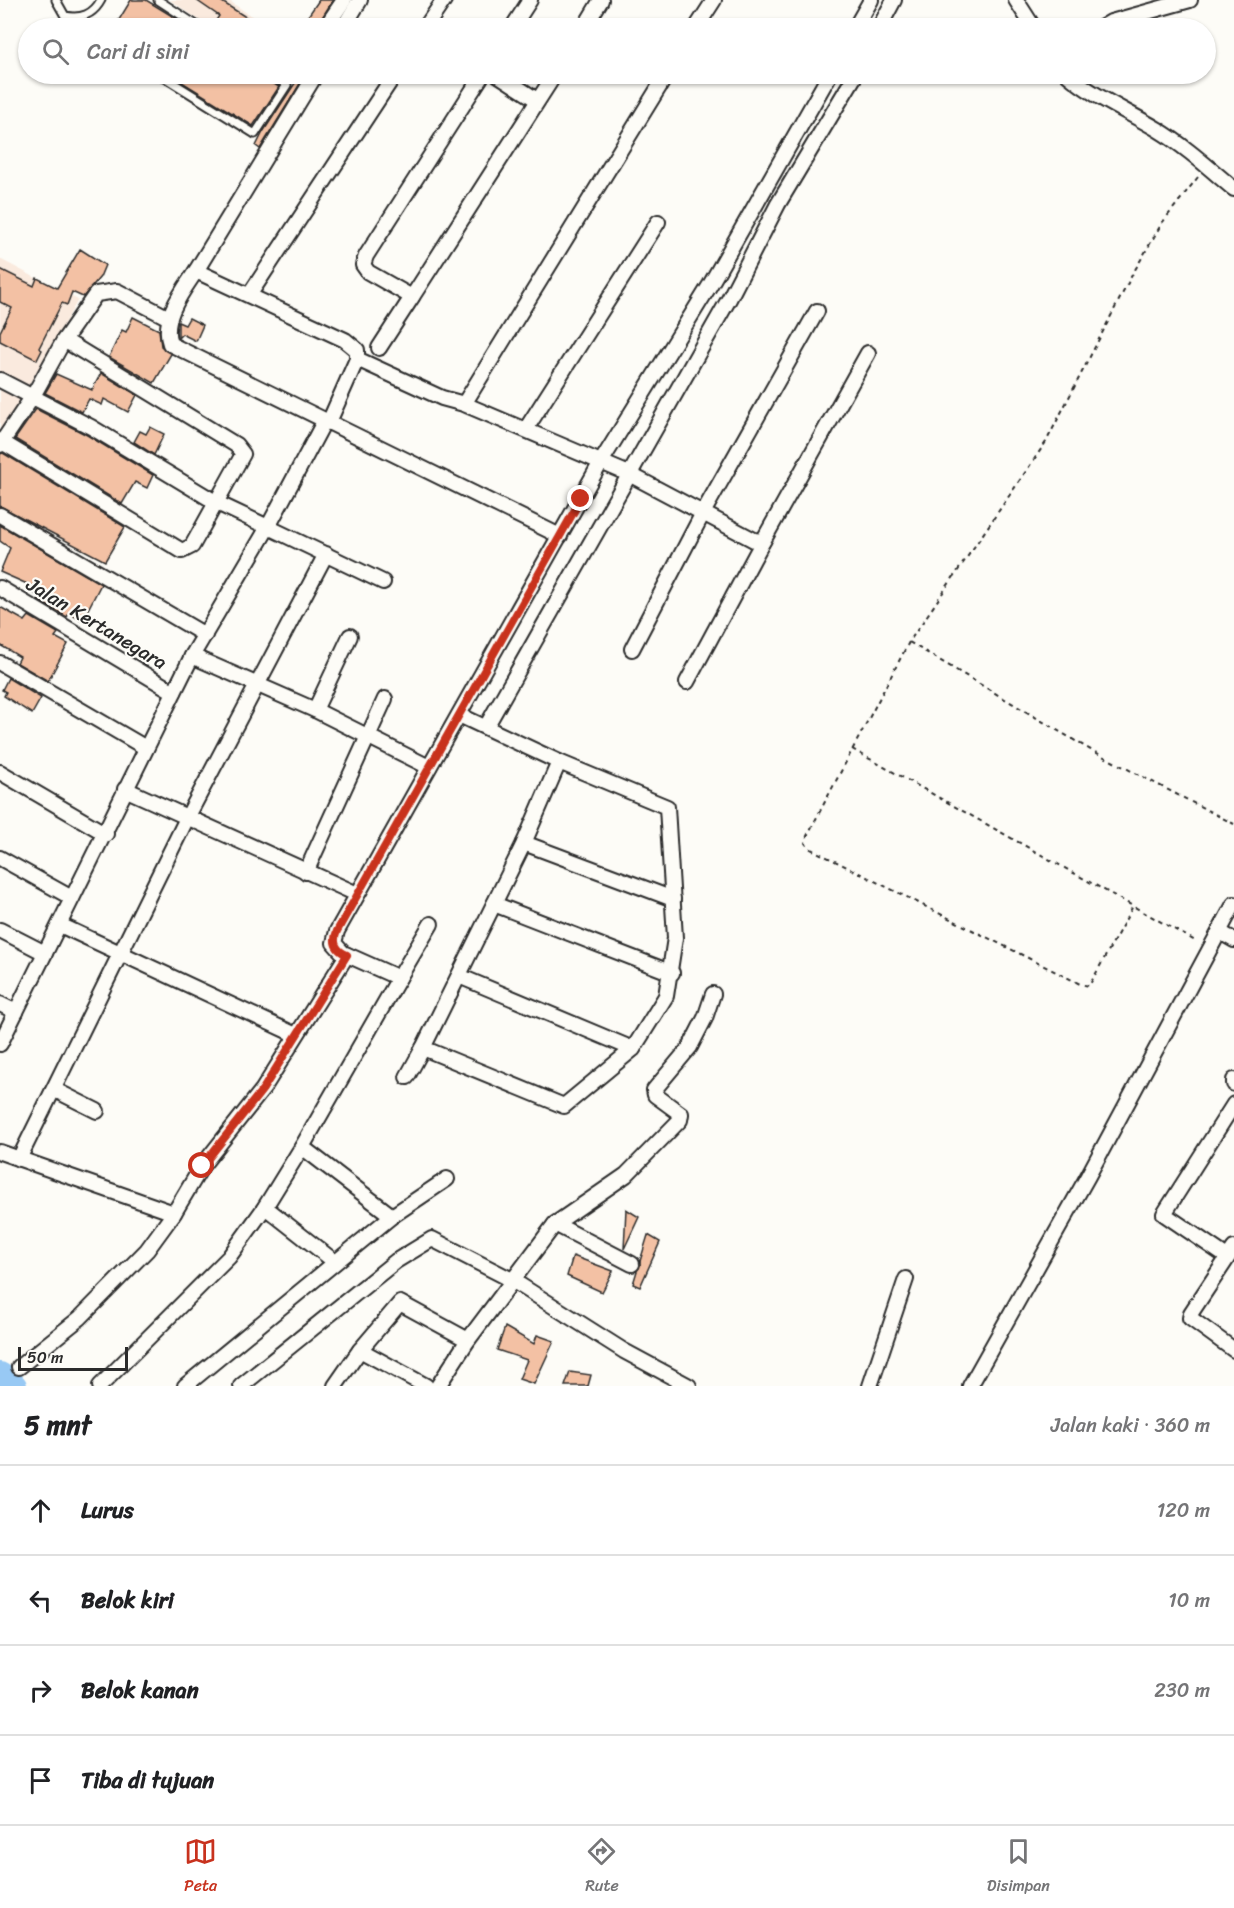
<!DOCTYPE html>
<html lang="id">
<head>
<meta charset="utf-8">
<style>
  :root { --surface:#fff; --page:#f2f2f2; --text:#202124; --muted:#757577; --line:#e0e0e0; --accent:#c8321e }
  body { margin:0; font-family:Sriracha,sans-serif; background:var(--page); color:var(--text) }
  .scale { position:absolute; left:18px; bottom:15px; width:110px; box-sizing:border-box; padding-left:6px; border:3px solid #2b2b2b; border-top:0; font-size:16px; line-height:21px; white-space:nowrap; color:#2b2b2b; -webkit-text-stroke:4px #fdfcf7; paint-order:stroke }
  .stop { position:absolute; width:18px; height:18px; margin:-14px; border:4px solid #c8321e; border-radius:50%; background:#fff }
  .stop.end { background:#c8321e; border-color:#fff; box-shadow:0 2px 6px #0008 }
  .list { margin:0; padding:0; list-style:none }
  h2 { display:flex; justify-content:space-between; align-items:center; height:78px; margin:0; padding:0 24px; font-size:26px }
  h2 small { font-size:20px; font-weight:400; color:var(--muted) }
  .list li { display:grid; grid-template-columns:39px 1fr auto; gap:18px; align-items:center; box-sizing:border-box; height:90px; padding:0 24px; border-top:2px solid var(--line) }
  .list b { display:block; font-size:22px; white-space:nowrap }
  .list em { font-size:20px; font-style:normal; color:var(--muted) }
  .icon { flex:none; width:33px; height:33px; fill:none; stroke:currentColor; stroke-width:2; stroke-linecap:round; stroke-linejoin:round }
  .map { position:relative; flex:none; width:1234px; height:1386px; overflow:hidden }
  .search { position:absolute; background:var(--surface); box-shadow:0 2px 4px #0004; left:18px; right:18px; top:18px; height:66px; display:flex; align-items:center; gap:15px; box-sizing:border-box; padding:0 21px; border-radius:33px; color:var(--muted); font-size:22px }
  .sheet { height:438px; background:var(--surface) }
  nav { display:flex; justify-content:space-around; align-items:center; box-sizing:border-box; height:84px; border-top:2px solid var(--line); background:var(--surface); font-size:16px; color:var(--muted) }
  nav a { display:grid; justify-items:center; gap:3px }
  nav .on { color:var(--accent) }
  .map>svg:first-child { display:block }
  .built { fill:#faeade }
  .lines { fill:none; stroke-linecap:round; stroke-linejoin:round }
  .river { stroke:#98c9f4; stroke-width:26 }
  .building { fill:#f3c1a4; stroke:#2b2b2b; stroke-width:1.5 }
  .service-casing { stroke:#2b2b2b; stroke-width:11 }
  .minor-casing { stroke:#2b2b2b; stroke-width:18 }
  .path { stroke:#2b2b2b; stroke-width:2; stroke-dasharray:4.5 4.5; stroke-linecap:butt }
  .service { stroke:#fdfcf7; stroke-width:7 }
  .minor { stroke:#fdfcf7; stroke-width:14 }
  .route { stroke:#c8321e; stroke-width:8 }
  .labels { text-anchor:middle; stroke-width:4.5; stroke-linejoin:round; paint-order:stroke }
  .street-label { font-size:20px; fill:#2b2b2b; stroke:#fdfcf7 }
</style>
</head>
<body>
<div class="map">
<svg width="1234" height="1386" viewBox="0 0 1234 1386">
  <rect width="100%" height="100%" fill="#fdfcf7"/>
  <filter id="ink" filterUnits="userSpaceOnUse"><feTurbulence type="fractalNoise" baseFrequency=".0167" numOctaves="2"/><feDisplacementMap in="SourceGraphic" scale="12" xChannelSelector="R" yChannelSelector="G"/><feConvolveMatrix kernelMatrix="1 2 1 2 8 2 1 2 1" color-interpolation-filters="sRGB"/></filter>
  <g filter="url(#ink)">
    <g class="built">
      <polygon points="170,0 228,0 269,28 211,28"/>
      <polygon points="0,259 78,300 0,435"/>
    </g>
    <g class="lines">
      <polyline class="river" points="0,1375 14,1386"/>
    </g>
    <g class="building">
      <polygon points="131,0 146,0 182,22 178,28 114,28"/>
      <polygon points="196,0 219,0 263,28 211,28 219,16"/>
      <polygon points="319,0 333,0 317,26 306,19"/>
      <polygon points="169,74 258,74 279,87 253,126"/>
      <polygon points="301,74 306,74 260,149 256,146 263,132"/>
      <polygon points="80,249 105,265 100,277 83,297 72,292 67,305 62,303 39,348 42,350 37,360 0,341 0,332 12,308 0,302 0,269 34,286 37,278 57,288"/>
      <polygon points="133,317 159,330 161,346 171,354 154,383 109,357 122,330 126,332"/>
      <polygon points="189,318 203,325 196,341 182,334 178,338 178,322 185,325"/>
      <polygon points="101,373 137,395 128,412 104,399 102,405 89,399 82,412 45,393 56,374 92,390"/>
      <polygon points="36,409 87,435 153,475 147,488 135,482 122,504 15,439"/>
      <polygon points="150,427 164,434 154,455 134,442 140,431 146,434"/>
      <polygon points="3,453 125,527 105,561 0,506 0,454"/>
      <polygon points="0,525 101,584 82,621 69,613 67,617 38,600 40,597 32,592 34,587 0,572 10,548 0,541"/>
      <polygon points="0,607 25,621 29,616 58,633 55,637 68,644 48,681 17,663 20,657 0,645"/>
      <polygon points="8,678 41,698 32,714 4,696 6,692 2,690"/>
      <polygon points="626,1209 639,1217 624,1249"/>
      <polygon points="648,1235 660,1242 640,1287 633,1284"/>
      <polygon points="573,1256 613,1271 602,1292 567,1276"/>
      <polygon points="505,1327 534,1344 537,1335 554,1341 534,1384 519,1379 527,1360 497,1350"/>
      <polygon points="570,1372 591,1375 588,1386 565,1386"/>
    </g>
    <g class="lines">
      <g class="service-casing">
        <g id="service">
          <path d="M56,0L65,16C81,19 93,15 101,0"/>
          <polyline points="158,0 201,28"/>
          <polyline points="78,19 90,28"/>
          <polyline points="159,74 255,134 287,85 270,74"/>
        </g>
      </g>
      <g class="minor-casing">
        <g id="minor">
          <polyline points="1016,0 1034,28"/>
          <polyline points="325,28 344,0"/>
          <polyline points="343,28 360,0"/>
          <polyline points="425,28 444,0"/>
          <polyline points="512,28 530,0"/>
          <polyline points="584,28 601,0"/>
          <polyline points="696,28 714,0"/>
          <polyline points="855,28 871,0"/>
          <polyline points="879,28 894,0"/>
          <polyline points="1101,28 1111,22 1190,0"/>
          <polyline points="483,74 366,256 363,265 368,272 412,297 555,74"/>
          <polyline points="497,74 537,100"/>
          <path d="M1067,74C1094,97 1127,111 1157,129C1185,146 1209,168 1234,189"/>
          <polyline points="196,271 316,74"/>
          <polyline points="250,294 395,74"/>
          <polyline points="379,348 412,297"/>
          <polyline points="357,359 442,398 464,404 629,474 754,540 763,541 868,353"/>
          <polyline points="0,380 91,427 217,503 268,527 192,656 0,1044"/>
          <polyline points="464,404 667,74"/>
          <polyline points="325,420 268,527 383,582"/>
          <path d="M329,422L357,359V350L345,340L196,271C182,292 161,319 170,344L560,536"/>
          <polyline points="526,429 658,222"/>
          <polyline points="2,442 182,551 192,546 243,454 236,445 64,340"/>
          <polyline points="0,445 33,396 64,340 96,294 117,291 169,318"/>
          <polyline points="0,515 205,635"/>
          <polyline points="0,588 174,692"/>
          <polyline points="632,649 704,511 817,311"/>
          <polyline points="192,656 315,710 429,767"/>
          <polyline points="0,663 146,748"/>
          <polyline points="687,682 763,541"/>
          <polyline points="315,710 350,636"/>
          <polyline points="459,715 559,762"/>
          <polyline points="486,727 729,299 778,204 856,74"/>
          <polygon points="559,762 667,807 675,938 666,996 633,1049 564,1106 423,1048 524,843"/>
          <polyline points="0,772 106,834"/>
          <polyline points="125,789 357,894"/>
          <polyline points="524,843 673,899"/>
          <polyline points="0,858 72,898"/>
          <polyline points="306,872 385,699"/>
          <polyline points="494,904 672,973"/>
          <polyline points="60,925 296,1035"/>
          <polyline points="0,930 45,953"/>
          <polyline points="1220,932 1234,940"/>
          <polyline points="459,976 633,1049"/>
          <polyline points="399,978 431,924"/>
          <polyline points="0,1004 16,1012"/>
          <polyline points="407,1077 423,1048"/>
          <polyline points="1234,1080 1234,1084"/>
          <polyline points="55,1090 97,1111"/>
          <polyline points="302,1147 392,1216"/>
          <polyline points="0,1152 174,1213"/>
          <polyline points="19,1159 188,816 326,554"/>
          <polyline points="265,1207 335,1262"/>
          <polyline points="555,1224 632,1264"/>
          <polyline points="1234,1248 1191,1313 1190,1318 1234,1350"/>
          <polyline points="1227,1257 1164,1214 1234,1104"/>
          <polyline points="360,1350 400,1303 468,1340"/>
          <polyline points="19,1367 80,1318 147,1250 174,1213 202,1166 263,1089 347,955"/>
          <polyline points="100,1386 229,1257 265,1207 302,1147 399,978 343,953 334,943 337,931 601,462 710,285 830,74"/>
          <polyline points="185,1386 392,1216 447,1179"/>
          <polyline points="241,1386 396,1261 432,1239 512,1280 624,1351 689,1386"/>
          <polyline points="335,1386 360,1350 426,1386"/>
          <polyline points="438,1386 468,1340 555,1224 626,1175 680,1120 681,1114 655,1095 654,1090 690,1047 705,1018 713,994"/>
          <polyline points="870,1386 906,1279"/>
          <polyline points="970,1386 1088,1176 1234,904"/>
        </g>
      </g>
      <g class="path">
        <polyline points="1198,177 1162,223 1132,275 1046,442 909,642 1089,749 1234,824"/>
        <polyline points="909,642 807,836 805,843 809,848 1080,984 1089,986 1133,906"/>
        <polyline points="852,749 1197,942"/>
      </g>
      <use href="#service" class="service"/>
      <use href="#minor" class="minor"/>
    </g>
  </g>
  <g class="lines" filter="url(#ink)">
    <path class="route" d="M202,1166L263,1089L347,955C336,950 332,943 337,931L581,499"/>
  </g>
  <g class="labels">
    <g class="street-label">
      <text transform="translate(97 623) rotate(31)" y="7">Jalan Kertanegara</text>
    </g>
  </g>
</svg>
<div class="scale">50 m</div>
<div class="stop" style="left:202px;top:1166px"></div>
<div class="stop end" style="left:581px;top:499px"></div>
<div class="search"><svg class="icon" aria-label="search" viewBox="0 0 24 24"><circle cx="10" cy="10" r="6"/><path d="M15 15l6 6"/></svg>Cari di sini</div>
</div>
<section class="sheet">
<h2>5 mnt<small>Jalan kaki · 360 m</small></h2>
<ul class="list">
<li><svg class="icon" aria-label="ahead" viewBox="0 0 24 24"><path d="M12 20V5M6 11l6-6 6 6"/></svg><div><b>Lurus</b></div><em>120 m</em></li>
<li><svg class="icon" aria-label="left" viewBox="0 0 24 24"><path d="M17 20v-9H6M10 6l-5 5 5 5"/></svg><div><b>Belok kiri</b></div><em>10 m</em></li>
<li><svg class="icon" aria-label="right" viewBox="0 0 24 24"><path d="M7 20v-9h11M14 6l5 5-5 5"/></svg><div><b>Belok kanan</b></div><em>230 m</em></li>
<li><svg class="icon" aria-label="arrive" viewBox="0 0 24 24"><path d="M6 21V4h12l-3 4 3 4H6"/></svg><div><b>Tiba di tujuan</b></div></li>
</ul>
</section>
<nav>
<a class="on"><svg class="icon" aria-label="map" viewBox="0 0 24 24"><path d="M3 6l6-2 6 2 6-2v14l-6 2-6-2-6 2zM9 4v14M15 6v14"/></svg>Peta</a>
<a><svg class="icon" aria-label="directions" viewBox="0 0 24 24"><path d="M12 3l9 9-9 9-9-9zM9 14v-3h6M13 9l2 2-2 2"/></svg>Rute</a>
<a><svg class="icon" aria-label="saved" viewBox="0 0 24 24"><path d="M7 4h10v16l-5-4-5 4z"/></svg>Disimpan</a>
</nav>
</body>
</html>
